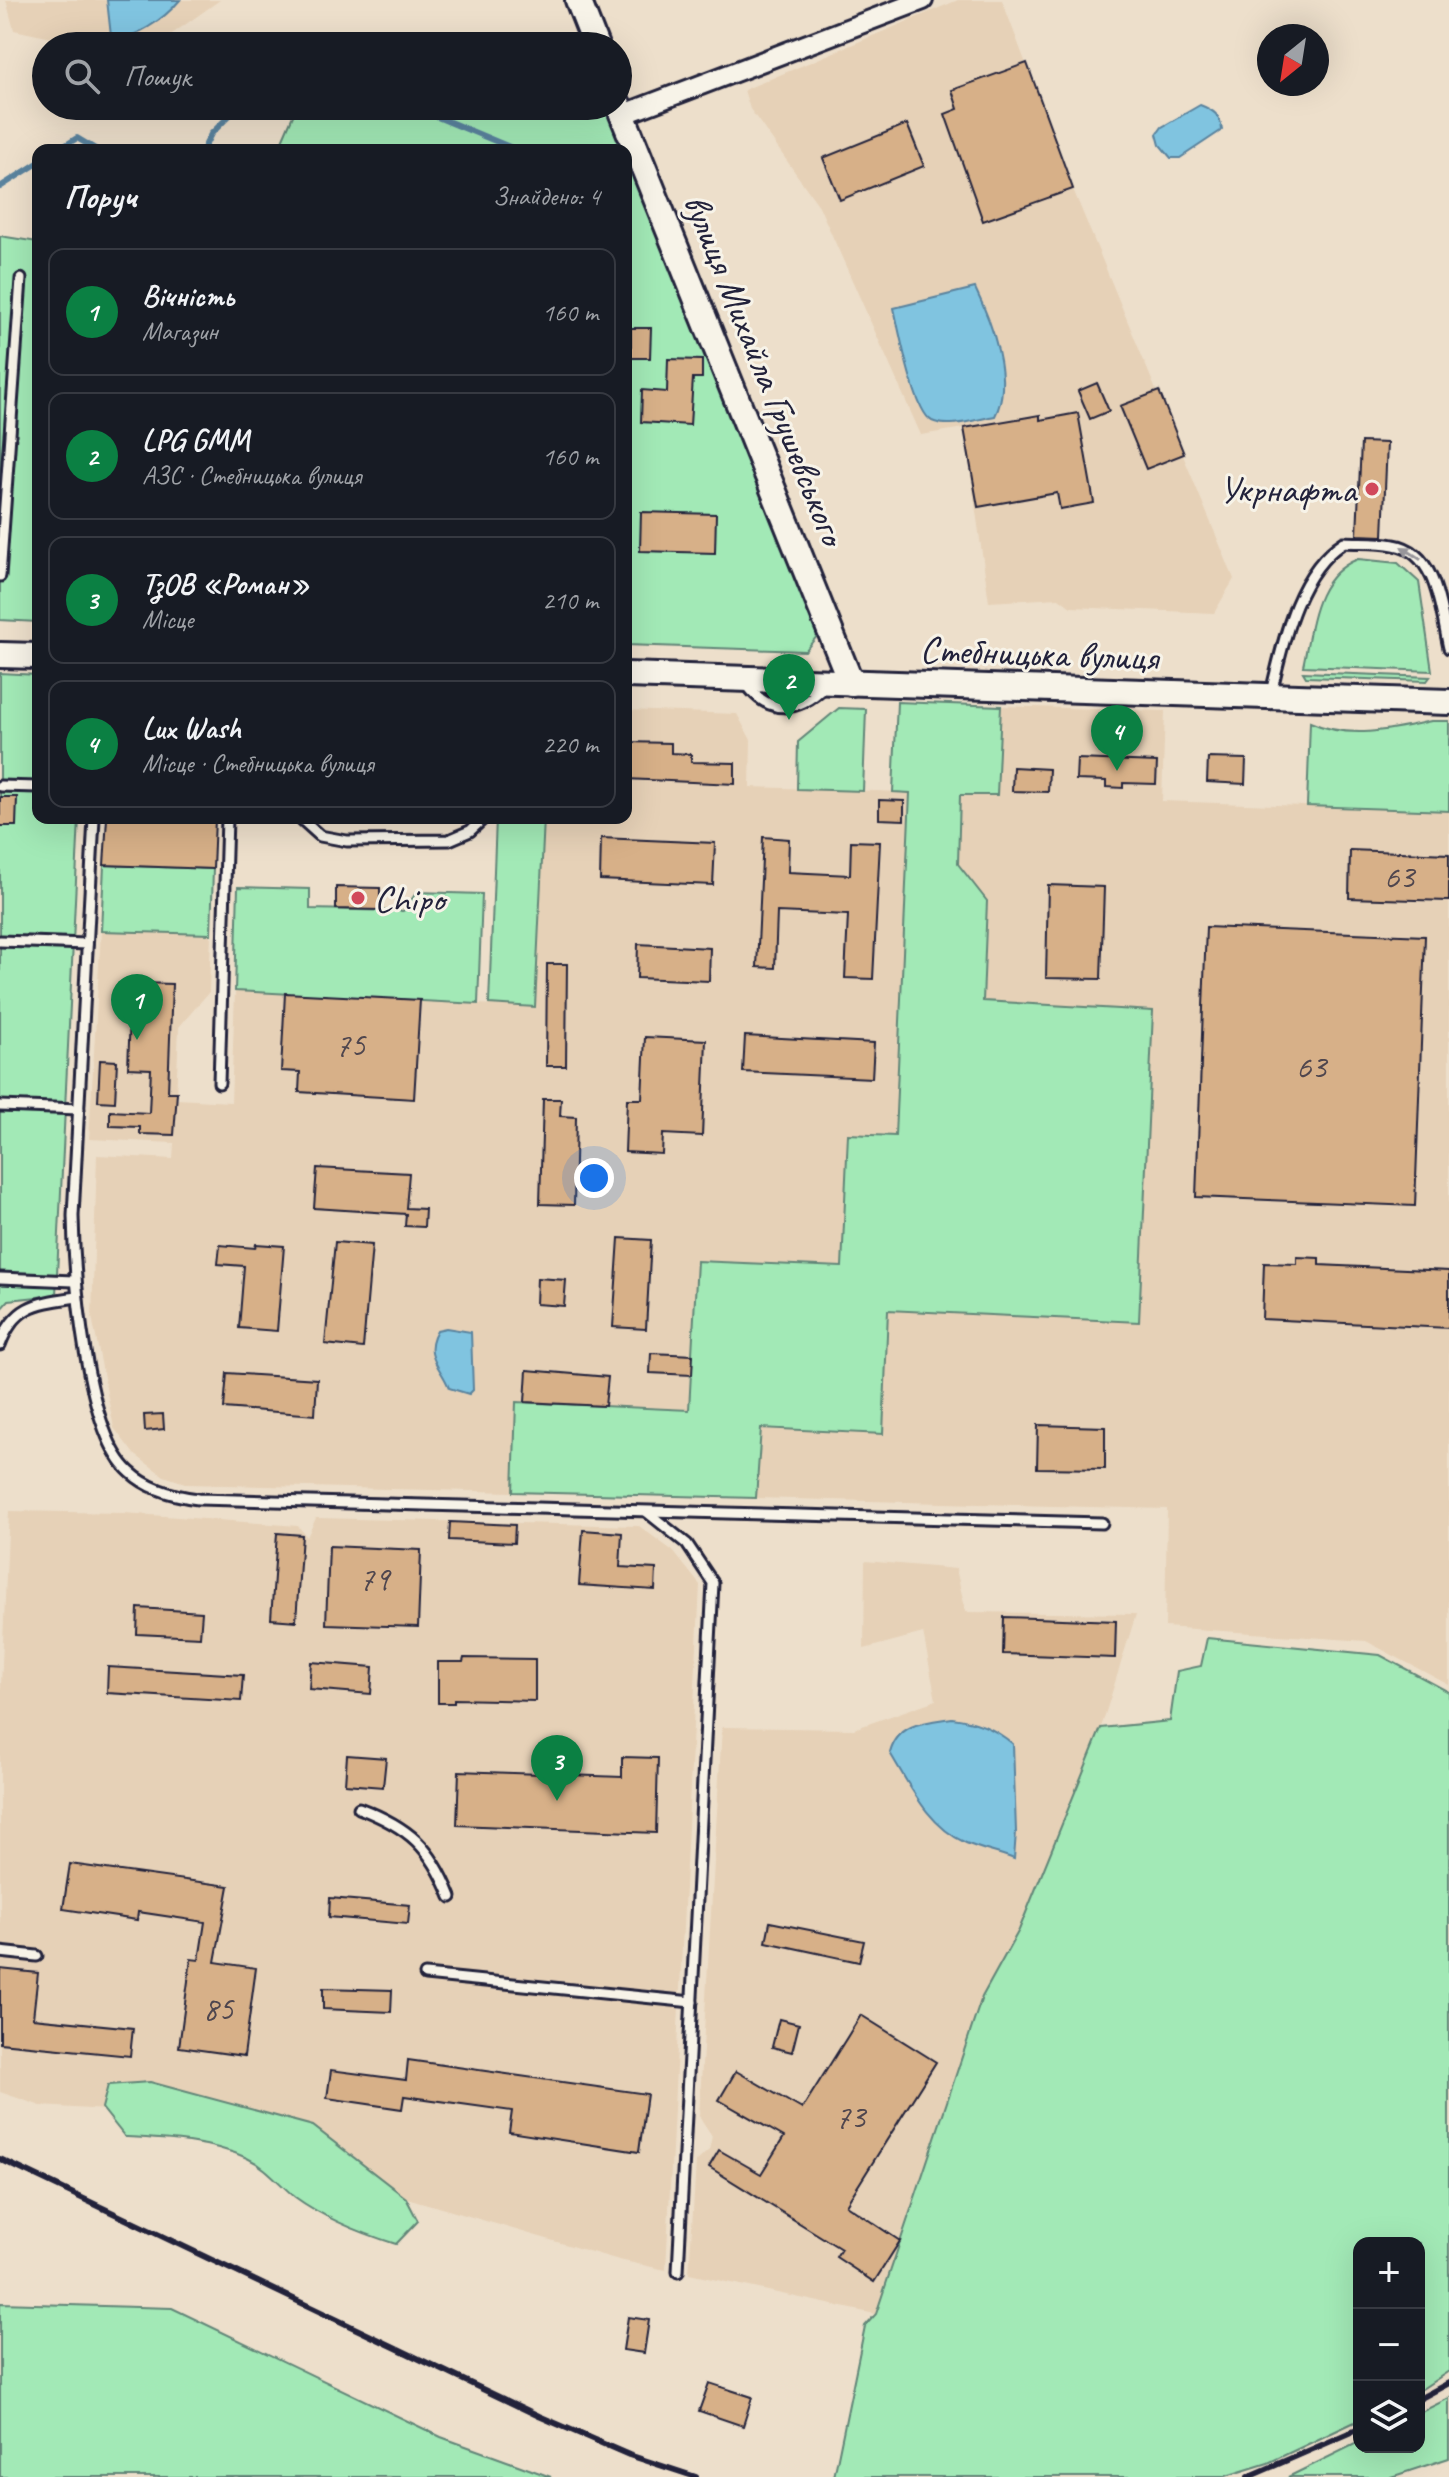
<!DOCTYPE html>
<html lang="uk">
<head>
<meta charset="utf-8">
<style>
  :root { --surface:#171b24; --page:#20242c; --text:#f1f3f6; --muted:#9ea1a6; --line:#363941; --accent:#0b8043 }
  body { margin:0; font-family:Caveat,sans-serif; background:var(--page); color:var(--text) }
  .controls { position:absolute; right:24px; bottom:24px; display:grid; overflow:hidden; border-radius:16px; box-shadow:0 8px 32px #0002 }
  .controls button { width:72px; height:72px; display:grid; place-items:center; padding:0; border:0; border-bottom:2px solid var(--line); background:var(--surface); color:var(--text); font:40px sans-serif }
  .compass { position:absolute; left:1257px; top:24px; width:72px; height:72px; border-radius:50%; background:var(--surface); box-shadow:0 8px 32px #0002; rotate:210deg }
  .you { position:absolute; left:594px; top:1178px; width:28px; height:28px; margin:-20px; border:6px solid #fff; border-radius:50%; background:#1a73e8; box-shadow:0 0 0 12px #1a73e833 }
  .badge { display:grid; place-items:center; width:52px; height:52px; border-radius:50%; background:var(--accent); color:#fff; font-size:26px; font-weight:700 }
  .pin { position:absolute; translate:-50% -66px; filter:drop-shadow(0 2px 4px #0008) }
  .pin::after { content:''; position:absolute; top:42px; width:28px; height:24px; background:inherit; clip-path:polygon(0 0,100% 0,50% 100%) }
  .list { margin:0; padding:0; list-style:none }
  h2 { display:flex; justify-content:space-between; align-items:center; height:104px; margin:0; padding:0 32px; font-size:34px }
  h2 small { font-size:26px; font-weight:400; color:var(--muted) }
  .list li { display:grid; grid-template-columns:52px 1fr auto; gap:24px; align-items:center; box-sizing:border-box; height:128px; margin:0 16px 16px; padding:0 16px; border:2px solid var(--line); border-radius:16px }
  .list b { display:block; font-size:30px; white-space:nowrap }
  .list p { margin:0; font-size:26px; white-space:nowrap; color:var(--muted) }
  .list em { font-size:26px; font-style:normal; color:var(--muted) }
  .icon { flex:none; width:44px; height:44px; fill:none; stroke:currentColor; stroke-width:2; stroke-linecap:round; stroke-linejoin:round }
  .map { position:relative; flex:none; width:1449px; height:2477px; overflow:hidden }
  .search { position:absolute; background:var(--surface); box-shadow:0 8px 32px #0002; left:32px; top:32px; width:600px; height:88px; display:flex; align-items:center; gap:20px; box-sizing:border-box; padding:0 28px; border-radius:44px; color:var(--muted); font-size:30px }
  .panel { position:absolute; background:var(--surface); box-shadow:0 8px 32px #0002; left:32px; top:144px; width:600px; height:680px; border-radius:16px }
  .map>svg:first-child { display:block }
  .built { fill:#e6d1b7 }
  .green { fill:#a2e9b6; stroke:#628678; stroke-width:2 }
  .water { fill:#80c4e0; stroke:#5a839e; stroke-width:2 }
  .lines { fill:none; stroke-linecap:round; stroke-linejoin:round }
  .stream { stroke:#5a839e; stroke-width:6 }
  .building { fill:#d7b088; stroke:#22223b; stroke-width:2 }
  .service-casing { stroke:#22223b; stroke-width:15 }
  .minor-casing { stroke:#22223b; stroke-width:24 }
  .tertiary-casing { stroke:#22223b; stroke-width:30 }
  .service { stroke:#f7f3e8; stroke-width:9 }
  .minor { stroke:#f7f3e8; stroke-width:18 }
  .tertiary { stroke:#f7f3e8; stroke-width:24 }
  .rail { stroke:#22223b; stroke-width:6 }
  .oneway { fill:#97959a }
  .poi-dot { fill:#d1495b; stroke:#f7f3e8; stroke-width:3 }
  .labels { text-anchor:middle; stroke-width:6; stroke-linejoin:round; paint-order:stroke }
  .number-label { font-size:34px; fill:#4f464e }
  .street-label { font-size:38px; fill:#22223b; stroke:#f7f3e8 }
  .poi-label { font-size:38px; fill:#22223b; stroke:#f7f3e8; text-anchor:end }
</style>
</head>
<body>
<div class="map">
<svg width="1449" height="2477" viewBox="0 0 1449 2477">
  <rect width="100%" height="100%" fill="#eddfcb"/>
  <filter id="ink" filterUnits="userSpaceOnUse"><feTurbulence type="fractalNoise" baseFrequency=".0125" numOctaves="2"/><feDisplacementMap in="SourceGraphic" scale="16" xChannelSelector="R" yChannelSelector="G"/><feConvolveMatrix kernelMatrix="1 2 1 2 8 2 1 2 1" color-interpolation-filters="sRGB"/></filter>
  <g filter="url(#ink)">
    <g class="built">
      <polygon points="6,0 220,0 155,46 89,46 14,30"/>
      <polygon points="958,0 1002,0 1073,189 1234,579 1214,613 1071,607 1059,598 989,602 964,428 921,435 819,206 750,109 744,90"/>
      <polygon points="1001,706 1165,711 1162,801 1449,811 1449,1685 1366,1641 1165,1627 1167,1509 756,1498 760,1428 883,1434 884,1385 692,1376 689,1410 517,1402 513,1492 188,1484 164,1476 134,1454 114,1428 92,1317 97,1155 173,1159 174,1143 89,1139 101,931 211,934 209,992 179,1027 176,1099 231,1102 235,991 535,1007 544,818 626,818 626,710 737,714 751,740 750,787 997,795"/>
      <polygon points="9,1511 124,1513 298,1526 307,1537 316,1518 639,1526 673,1551 700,1585 666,2270 619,2260 253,2153 123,2111 41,2106 0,2092 0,1707"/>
      <polygon points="865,1561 956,1569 966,1612 1136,1614 1101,1728 1019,1930 982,1997 875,2314 689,2274 696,2162 709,2150 712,2136 699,2116 722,1727 854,1729 936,1700 923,1633 864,1649"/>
    </g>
    <g class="green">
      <polygon points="297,106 608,108 625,150 278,150"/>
      <polygon points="626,153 821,631 805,651 626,645"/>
      <polygon points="0,236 38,242 38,622 0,620"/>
      <path d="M1358,559L1398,563L1419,582L1432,671L1303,666C1312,625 1314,576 1358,559Z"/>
      <polygon points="1303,672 1430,677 1427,681 1306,677"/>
      <polygon points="0,673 38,675 38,818 79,818 56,1295 9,1300 0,1310"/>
      <polygon points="897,702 1001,706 997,795 960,795 958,864 987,901 983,1001 1153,1011 1139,1322 888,1310 883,1434 761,1428 756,1498 513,1492 516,1402 689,1410 697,1261 842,1267 848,1134 895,1136 910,793 893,792"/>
      <polygon points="839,708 866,709 863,791 797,789 798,742"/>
      <path d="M1431,721H1449V811L1307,806L1310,722C1349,740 1391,730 1431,721Z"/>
      <polygon points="496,818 544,818 535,1007 489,1004"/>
      <polygon points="104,865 213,869 211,934 101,931"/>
      <polygon points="238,887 310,889 310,909 403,911 417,892 482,894 478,1004 235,991"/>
      <polygon points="1207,1638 1380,1655 1449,1692 1449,2371 1419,2391 1419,2243 1359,2243 1359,2420 1268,2463 1223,2477 834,2477 865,2326 876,2314 982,1997 1019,1930 1101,1728 1170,1721 1177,1671 1201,1666"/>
      <path d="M150,2082L313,2126L406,2198L418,2221L396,2244C361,2233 325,2219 295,2197C279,2184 267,2167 247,2158C210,2141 165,2139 125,2137L102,2108L108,2085Z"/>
      <polygon points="0,2303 172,2308 441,2437 551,2477 0,2477"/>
      <polygon points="1449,2398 1449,2458 1391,2477 1288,2477 1359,2442 1359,2447 1419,2447 1419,2413"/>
    </g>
    <g class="water">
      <path d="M107,0H180C166,17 133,43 111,36Z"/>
      <path d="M1200,105C1213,110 1221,115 1222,130L1180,158H1171L1160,145L1157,134L1162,127Z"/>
      <path d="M975,288C991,321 1014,380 995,416C977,419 949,429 932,421C914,412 899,330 894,308Z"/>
      <path d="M446,1328L471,1332L473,1390L469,1394L449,1388C442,1368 422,1356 437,1330Z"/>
      <path d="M952,1718C976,1721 994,1728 1013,1744L1016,1832L1014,1859C998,1852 981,1850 966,1843C928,1826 910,1786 890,1753C898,1723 925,1722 952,1718Z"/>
    </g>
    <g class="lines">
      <g class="stream">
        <polyline points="411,106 517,150"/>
        <polyline points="58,150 77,138 97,150"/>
        <polyline points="203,150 211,134 239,106"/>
        <polyline points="0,187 38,163"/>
      </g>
    </g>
    <g class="building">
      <polygon points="1027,63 1073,189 983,221 945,114 958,109 952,90"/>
      <polygon points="907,124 924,166 840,200 823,158"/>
      <polygon points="631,328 651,328 650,358 631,358"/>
      <polygon points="668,359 702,360 702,378 693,378 690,425 641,422 642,390 667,392"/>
      <polygon points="1097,383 1109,411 1090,419 1078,391"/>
      <polygon points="1159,391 1184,454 1146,469 1120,406"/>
      <polygon points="1078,413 1094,503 1060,509 1057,493 978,507 964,428 1040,415 1040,420"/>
      <polygon points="1361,442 1387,443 1383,536 1357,535"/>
      <polygon points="641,512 716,514 715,553 640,551"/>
      <polygon points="626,742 671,743 671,753 691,754 691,762 735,763 735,784 626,779"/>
      <polygon points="1208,758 1246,759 1245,784 1207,782"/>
      <polygon points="1077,759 1157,762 1156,784 1123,783 1123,788 1106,787 1106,781 1076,780"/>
      <polygon points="1013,767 1049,769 1048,792 1012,791"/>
      <polygon points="0,797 17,797 16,826 0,826"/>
      <polygon points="879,800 904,801 904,820 879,819"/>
      <polygon points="107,818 215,818 213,869 104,865"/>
      <polygon points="763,837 789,839 788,872 850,875 851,841 880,842 873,979 845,978 848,915 777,912 775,968 757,967"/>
      <polygon points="601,838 715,843 713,885 600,880"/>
      <polygon points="1350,850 1449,854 1449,901 1349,898"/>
      <polygon points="1048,885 1104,887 1101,979 1046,978"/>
      <polygon points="336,887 380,888 380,910 336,909"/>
      <polygon points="1206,927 1425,936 1415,1206 1196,1197"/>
      <polygon points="638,944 710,948 709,981 637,978"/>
      <polygon points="547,964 567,964 566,1066 546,1066"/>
      <polygon points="141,983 172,984 168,1092 177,1092 174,1135 140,1134 140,1127 110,1126 110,1111 149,1113 151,1069 128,1068 130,1015 140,1016"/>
      <polygon points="285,993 420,1000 414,1099 299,1092 300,1072 281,1071"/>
      <polygon points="745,1036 874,1043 872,1078 743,1072"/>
      <polygon points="645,1037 706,1040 702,1136 663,1134 662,1154 625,1152 627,1099 642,1099"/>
      <polygon points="100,1060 117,1061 115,1102 98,1101"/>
      <polygon points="543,1099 561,1099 560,1116 576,1117 574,1205 540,1204"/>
      <polygon points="317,1168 409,1173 406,1208 425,1209 424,1227 405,1226 406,1214 314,1208"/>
      <polygon points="619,1238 651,1240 646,1329 613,1327"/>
      <polygon points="335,1242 372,1245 363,1348 325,1344"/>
      <polygon points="256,1244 284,1246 277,1331 239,1328 244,1266 218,1264 220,1245 255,1248"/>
      <polygon points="1297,1257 1319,1258 1319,1265 1449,1271 1449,1328 1262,1319 1264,1263 1297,1264"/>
      <polygon points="537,1278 566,1280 564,1306 536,1304"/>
      <polygon points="651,1353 693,1355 692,1375 650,1373"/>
      <polygon points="527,1370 608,1377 605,1406 525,1402"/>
      <polygon points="227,1373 317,1379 315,1415 224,1408"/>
      <polygon points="163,1414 164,1429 145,1431 144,1415"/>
      <polygon points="1038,1425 1105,1427 1105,1469 1037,1468"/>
      <polygon points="450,1522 515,1525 514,1543 449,1540"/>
      <polygon points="583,1530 622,1533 620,1567 656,1569 655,1590 579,1585"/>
      <polygon points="277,1533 302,1535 296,1621 271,1619"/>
      <polygon points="329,1546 421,1550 418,1627 326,1624"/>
      <polygon points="138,1608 202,1612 200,1637 137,1634"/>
      <polygon points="1004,1617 1116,1621 1115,1658 1003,1654"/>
      <polygon points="464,1658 535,1659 535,1701 454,1699 454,1703 438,1703 438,1662 463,1662"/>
      <polygon points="311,1662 373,1667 371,1694 309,1689"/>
      <polygon points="108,1667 243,1675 241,1701 107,1693"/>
      <polygon points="347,1755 386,1758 383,1787 345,1784"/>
      <polygon points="622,1757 658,1758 656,1833 457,1825 459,1771 622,1777"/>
      <polygon points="70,1864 229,1886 215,1962 256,1968 244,2056 179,2047 191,1959 199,1960 205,1922 138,1912 137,1920 63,1909"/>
      <polygon points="330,1898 410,1905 408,1924 329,1917"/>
      <polygon points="770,1922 864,1941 859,1962 766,1942"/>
      <polygon points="0,1969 38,1973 33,2018 133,2028 130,2056 0,2043"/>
      <polygon points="323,1988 392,1990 391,2012 323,2009"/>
      <polygon points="861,2015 936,2062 846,2205 900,2241 874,2282 836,2257 841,2249 709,2167 719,2150 761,2174 784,2137 719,2100 736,2071 802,2109"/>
      <polygon points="779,2019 799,2024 792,2052 772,2047"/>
      <polygon points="408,2060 647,2094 639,2152 509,2132 512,2111 404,2096 402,2109 327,2098 331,2070 406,2080"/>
      <polygon points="628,2317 649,2320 644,2353 623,2350"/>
      <polygon points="709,2383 752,2397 743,2426 699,2411"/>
    </g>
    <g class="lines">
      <g class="service-casing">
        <g id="service">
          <polyline points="0,576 21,279"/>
          <path d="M745,682C768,716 798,713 825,686"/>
          <path d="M1271,693C1283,642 1297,572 1344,542C1360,543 1378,542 1394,545C1438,552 1441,614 1449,648"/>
          <polyline points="0,786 38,787"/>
          <path d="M94,818L73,1216C74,1275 85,1432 130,1472C148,1489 174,1496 198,1499L1102,1523"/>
          <polyline points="300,818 320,836 347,841 449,840 470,831 484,818"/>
          <polyline points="0,941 87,944"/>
          <polyline points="219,1083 227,818"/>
          <polyline points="0,1106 79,1109"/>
          <polyline points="0,1278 74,1281"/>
          <path d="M0,1345C15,1304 38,1303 77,1297"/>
          <polyline points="647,1512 687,1544 713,1583 678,2272"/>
          <path d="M359,1808C409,1827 431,1847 451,1897"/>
          <polyline points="0,1952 37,1956"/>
          <polyline points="425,1975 692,2002"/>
        </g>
      </g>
      <g class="minor-casing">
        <polyline id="minor" points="622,115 923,0"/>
      </g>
      <g class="tertiary-casing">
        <g id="tertiary">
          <polyline points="578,0 596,46"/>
          <polyline points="618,104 851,683"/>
          <polyline points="0,655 38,656"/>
          <polyline points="626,675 1449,702"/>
        </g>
      </g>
      <use href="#service" class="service"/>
      <use href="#minor" class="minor"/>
      <use href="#tertiary" class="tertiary"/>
      <g class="rail">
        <polyline points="0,2159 539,2416 629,2455 696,2477"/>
        <polyline points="1419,2399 1449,2383"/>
        <polyline points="1248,2477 1359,2429"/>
      </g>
    </g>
    <defs><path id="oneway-solid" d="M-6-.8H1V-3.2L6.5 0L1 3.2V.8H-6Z" transform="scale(2)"/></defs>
    <use class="oneway" href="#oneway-solid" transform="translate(1411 553) rotate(-147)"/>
  </g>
  <g class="poi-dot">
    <circle cx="1372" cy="489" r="8"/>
    <circle cx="358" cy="898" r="8"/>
  </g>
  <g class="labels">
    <g class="number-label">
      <text x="1399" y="888">63</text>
      <text x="350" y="1056">75</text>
      <text x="1311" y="1078">63</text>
      <text x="374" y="1590">79</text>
      <text x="218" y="2020">85</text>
      <text x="850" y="2128">73</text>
    </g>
    <g class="street-label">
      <text transform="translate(765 369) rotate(68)" y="13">вулиця Михайла Грушевського</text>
      <text transform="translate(1039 653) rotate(2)" y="13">Стебницька вулиця</text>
    </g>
    <g class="poi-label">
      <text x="1356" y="502">Укрнафта</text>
      <text x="374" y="911" text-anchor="start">Chipo</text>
    </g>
  </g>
</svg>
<div class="controls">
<button>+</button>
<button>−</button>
<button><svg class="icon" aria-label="layers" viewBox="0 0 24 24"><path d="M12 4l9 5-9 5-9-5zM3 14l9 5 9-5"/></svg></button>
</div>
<svg class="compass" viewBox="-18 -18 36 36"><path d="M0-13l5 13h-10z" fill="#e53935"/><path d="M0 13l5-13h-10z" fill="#9ea1a6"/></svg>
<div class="you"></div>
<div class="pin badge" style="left:137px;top:1040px">1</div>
<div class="pin badge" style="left:789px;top:720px">2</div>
<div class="pin badge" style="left:557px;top:1801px">3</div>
<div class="pin badge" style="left:1117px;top:771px">4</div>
<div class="search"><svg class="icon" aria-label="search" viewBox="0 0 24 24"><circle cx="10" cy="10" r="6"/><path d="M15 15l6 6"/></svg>Пошук</div>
<section class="panel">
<h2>Поруч<small>Знайдено: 4</small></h2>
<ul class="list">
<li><span class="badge">1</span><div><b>Вічність</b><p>Магазин</p></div><em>160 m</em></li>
<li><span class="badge">2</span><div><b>LPG GMM</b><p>АЗС · Стебницька вулиця</p></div><em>160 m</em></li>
<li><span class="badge">3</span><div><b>ТзОВ «Роман»</b><p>Місце</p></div><em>210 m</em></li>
<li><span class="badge">4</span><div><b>Lux Wash</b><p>Місце · Стебницька вулиця</p></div><em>220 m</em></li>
</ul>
</section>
</div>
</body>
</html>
